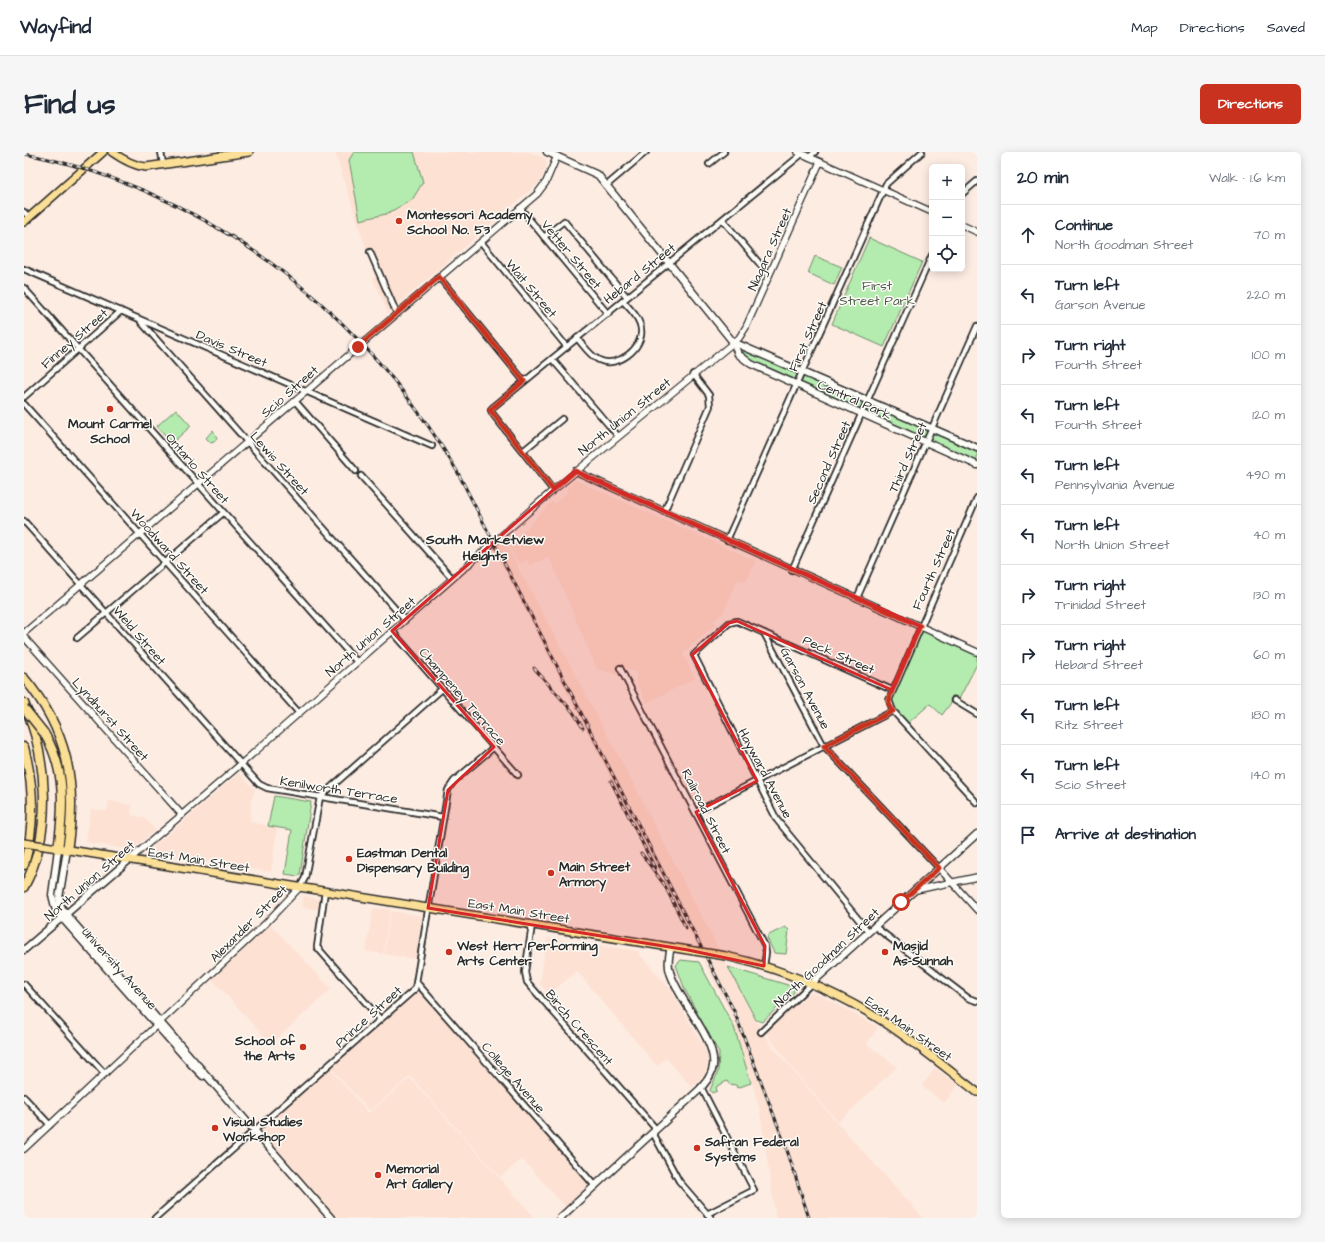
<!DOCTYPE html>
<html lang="en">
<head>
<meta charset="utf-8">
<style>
  :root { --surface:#fff; --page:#f6f6f7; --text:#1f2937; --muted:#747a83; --line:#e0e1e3; --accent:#c8321e }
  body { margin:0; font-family:"Architects Daughter",sans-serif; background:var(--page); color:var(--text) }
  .controls { position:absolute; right:12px; top:12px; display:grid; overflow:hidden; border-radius:6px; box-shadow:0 2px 10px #0003 }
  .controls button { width:36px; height:36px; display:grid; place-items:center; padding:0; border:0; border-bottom:1px solid var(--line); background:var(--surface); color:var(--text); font:20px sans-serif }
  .stop { position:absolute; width:12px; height:12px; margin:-9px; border:3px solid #c8321e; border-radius:50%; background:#fff }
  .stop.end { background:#c8321e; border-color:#fff; box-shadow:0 1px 4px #0008 }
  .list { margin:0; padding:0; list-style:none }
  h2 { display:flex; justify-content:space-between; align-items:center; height:52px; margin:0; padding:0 16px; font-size:17px }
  h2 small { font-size:13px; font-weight:400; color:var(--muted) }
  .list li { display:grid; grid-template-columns:26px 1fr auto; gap:12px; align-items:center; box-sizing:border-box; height:60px; padding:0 16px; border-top:1px solid var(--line) }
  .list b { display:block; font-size:15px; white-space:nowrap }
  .list p { margin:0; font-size:13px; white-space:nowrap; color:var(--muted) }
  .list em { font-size:13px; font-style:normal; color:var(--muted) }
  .icon { flex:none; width:22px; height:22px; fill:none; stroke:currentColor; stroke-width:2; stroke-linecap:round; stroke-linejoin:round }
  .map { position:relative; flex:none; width:953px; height:1066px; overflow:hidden; border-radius:6px }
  header { display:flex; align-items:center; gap:24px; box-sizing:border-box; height:56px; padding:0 20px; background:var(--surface); border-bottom:1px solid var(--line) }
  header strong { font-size:19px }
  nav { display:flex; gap:22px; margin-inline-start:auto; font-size:14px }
  .intro { display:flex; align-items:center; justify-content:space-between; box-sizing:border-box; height:96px; padding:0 24px }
  h1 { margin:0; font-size:28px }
  .button { padding:10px 18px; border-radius:6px; background:var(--accent); color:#fff; font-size:14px; font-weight:700 }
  main { display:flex; gap:24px; padding:0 24px }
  aside { flex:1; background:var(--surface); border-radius:6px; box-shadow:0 2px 10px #0003 }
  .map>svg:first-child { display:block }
  .built { fill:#fde1d3 }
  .green { fill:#b4ebae; stroke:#708b6c }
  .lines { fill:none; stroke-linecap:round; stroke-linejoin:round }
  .minor-casing { stroke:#2b2b2b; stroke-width:8 }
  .tertiary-casing { stroke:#2b2b2b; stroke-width:8 }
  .secondary-casing { stroke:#2b2b2b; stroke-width:9 }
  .primary-casing { stroke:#2b2b2b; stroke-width:10 }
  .motorway-casing { stroke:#2b2b2b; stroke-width:11 }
  .minor { stroke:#fdfcf7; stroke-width:4.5 }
  .tertiary { stroke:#fdfcf7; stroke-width:5.5 }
  .secondary { stroke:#fdfcf7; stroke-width:6 }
  .primary { stroke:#fbdf96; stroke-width:7 }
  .motorway { stroke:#fbdf96; stroke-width:8 }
  .rail-casing { stroke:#2b2b2b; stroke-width:3 }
  .rail { stroke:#fdfcf7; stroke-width:1.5; stroke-dasharray:4.5; stroke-linecap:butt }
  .primary-bridge-casing { stroke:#2b2b2b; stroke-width:10; stroke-linecap:butt }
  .motorway-bridge-casing { stroke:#2b2b2b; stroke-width:11; stroke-linecap:butt }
  .primary-bridge { stroke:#fbdf96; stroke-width:7 }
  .motorway-bridge { stroke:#fbdf96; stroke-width:8 }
  .route { stroke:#c8321e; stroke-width:5 }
  .marked { fill:#d62828; fill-opacity:0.2; stroke:#d62828; stroke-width:3; stroke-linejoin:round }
  .poi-dot { fill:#c8321e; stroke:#fdfcf7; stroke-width:1.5 }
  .labels { text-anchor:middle; stroke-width:3; stroke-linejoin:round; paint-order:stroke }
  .poi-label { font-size:13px; font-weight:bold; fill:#2b2b2b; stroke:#fdfcf7; text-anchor:start }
  .street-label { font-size:13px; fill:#2b2b2b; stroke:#fdfcf7 }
  .park-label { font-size:13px; fill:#4d5b4c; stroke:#fdfcf7 }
  .neighbourhood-label { font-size:14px; font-weight:bold; fill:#2b2b2b; stroke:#fdfcf7 }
</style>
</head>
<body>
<header>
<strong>Wayfind</strong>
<nav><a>Map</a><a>Directions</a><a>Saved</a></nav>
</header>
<div class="intro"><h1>Find us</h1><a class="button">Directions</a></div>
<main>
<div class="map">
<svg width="953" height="1066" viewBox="0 0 953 1066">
  <rect width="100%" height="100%" fill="#fdece2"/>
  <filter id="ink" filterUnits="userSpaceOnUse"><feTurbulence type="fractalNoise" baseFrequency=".025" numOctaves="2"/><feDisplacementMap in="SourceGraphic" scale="8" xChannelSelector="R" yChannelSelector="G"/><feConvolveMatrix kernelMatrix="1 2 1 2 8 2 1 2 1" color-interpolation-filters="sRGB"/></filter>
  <g filter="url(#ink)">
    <g class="built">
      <polygon points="311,0 505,0 521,7 523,13 516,29 510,35 364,161 349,126 351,124"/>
      <polygon points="551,328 732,409 722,430 714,427 699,461 690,468 692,472 659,502 671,526 623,551 612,530 613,520 604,518 593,523 573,517 525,405 506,413 503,408 495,412 485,395 527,350 531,351 544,340 544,335"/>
      <polygon points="479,387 613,639 731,868 748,894 814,972 899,1066 752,1066 736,959 727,926 709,876 713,874 466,390"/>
      <polygon points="215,621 231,638 227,648 226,670 253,676 247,720 128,701 127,697"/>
      <polygon points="85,649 108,653 107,663 120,666 131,678 108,698 62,690 67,657 83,659"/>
      <polygon points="280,744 298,748 296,758 278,755"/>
      <polygon points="349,756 366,758 359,802 342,799"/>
      <polygon points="367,759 398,764 392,807 360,802"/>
      <polygon points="246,772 307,837 247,892 188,827"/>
      <polygon points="523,786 615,799 615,802 647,838 681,897 684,903 683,917 677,927 668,935 642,906 633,914 553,819 525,842 516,832"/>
      <polygon points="395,839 565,1033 542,1055 498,1007 476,1025 386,924 346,959 306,915"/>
      <polygon points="786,841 795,843 854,875 843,892 873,915 814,970 769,917 741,879 772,850 774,852"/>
      <polygon points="305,916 345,961 386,926 511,1066 311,1066 239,984 237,980 239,975"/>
      <polygon points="911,916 934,933 920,951 898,934"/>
    </g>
    <g class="green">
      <polygon points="330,0 390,0 399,30 388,48 362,62 336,68 325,8"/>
      <polygon points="845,86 898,110 860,195 808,172"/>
      <polygon points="791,104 818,115 810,133 784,121"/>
      <polygon points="719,195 953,299 953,310 732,211 720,202 716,196"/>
      <polygon points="152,257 167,274 148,291 133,274"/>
      <polygon points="189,278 193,286 190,290 187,291 182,286"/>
      <polygon points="897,479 901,479 953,503 953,512 935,547 932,544 928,544 926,549 927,551 918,563 906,552 884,571 867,553 866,548"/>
      <polygon points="250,644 287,650 276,723 274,724 261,722 268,678 244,674"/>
      <polygon points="761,775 765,778 762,802 750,801 743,786 745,783"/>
      <polygon points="657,808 675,810 710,875 727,931 713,936 712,933 705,932 703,929 692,935 693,939 688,941 686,938 694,920 695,901 661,838 652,813"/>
      <polygon points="704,815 767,834 770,836 770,840 738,870 732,868"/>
    </g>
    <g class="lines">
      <g class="minor-casing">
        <g id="minor">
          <polyline points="137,0 139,12"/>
          <polyline points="785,5 791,0"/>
          <polyline points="685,12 700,0"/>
          <polyline points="583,33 622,0"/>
          <polyline points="938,42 953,29"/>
          <polyline points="496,56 584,162"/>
          <polyline points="0,60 5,65"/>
          <polyline points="699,68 745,123"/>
          <polyline points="520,85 540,69 603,145"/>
          <polyline points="457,90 543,195"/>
          <polyline points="346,100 373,162"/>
          <polyline points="0,117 408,294"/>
          <polyline points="415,125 500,229"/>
          <polyline points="0,136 333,510"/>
          <polyline points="117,170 381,468"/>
          <path d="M553,186C560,194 566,204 575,208C593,217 620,196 617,177C616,166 606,157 599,149"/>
          <polyline points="528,207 594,284"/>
          <polyline points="0,245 97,159"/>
          <polyline points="271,249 332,319"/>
          <polyline points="0,252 275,561"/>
          <polyline points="499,299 538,267"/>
          <polyline points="337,324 428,426"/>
          <polyline points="529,338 468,261 467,258 468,256 778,2"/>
          <polyline points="953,346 865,548 869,559 953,651"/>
          <polyline points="640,360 686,254 685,243 669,222"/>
          <polyline points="0,369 235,632 243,636 419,665"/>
          <polyline points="703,388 862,32 898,0"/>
          <polyline points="768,418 908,103"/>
          <polyline points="833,446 953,174"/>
          <polyline points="368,479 494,623"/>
          <polyline points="740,481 800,594 915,716"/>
          <polyline points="53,486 199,361"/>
          <polyline points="596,516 741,794 742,801 740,814"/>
          <polyline points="930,548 953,562"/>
          <polyline points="672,660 869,559"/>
          <polyline points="276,735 281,726 296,645 418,537"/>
          <polyline points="301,739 293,795 356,867"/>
          <polyline points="508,773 501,820 503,830 632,977"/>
          <polyline points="850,774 944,846 953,849"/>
          <polyline points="844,779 753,668 670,503 705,471 713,469 868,538"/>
          <polyline points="393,831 571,1034"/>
          <polyline points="0,832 81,922"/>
          <polyline points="737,880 788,831"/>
          <polyline points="677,935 730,1038 683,1062"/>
          <polyline points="0,945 26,973"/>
          <polyline points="629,981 655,1029 687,1066"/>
          <polyline points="131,1066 391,837 424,638 430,629 470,595"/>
        </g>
      </g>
      <g class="tertiary-casing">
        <g id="tertiary">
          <polyline points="774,0 908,60"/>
          <polyline points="938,73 953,80"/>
          <polyline points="551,319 953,500"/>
          <polyline points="0,481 513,42 522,30 533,4"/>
          <polyline points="0,485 158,663"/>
          <polyline points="105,708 217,612 526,341 715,186 722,175 796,10"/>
          <polyline points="915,716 953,758"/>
          <polyline points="892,738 953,725"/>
          <polyline points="0,997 242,771 276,735"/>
        </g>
      </g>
      <g class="secondary-casing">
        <g id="secondary">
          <polyline points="523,0 574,23 709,190 714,202 727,212 953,313"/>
          <polyline points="709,190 953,296"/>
          <polyline points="34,697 28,743 32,759 167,912 179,924"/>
          <polyline points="43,698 35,746 36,752 40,760 307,1066"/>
          <polyline points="0,798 105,708"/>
          <polyline points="788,831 953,682"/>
          <path d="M536,1066L676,937C682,930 688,923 689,914C693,887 653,847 646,820C643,812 645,803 647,795"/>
        </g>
      </g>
      <g class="primary-casing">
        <g id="primary">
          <path d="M88,0C98,7 110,14 122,15L225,0"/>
          <polyline points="0,70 79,0"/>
          <polyline points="21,694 664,798"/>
          <path d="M702,804C759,817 811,839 860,870C892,891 922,916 953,940"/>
        </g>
      </g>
      <g class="motorway-casing">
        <g id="motorway">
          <path d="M0,526C44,578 54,632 43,698"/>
          <path d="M0,551C24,607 29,680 0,735"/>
          <path d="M20,581C42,617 40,656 34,697"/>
          <path d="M0,595C10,634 11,675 0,713"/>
        </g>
      </g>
      <use href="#minor" class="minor"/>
      <use href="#tertiary" class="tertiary"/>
      <use href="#secondary" class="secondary"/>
      <use href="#primary" class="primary"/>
      <use href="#motorway" class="motorway"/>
      <g class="rail-casing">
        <g id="rail">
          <path d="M0,2C42,9 82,23 121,39C255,97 359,194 433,319L710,859L762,995L785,1066"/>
          <polyline points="510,516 549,560 559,576"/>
          <polyline points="587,629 631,716"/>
          <polyline points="617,701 639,731"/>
          <polyline points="639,730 662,776"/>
        </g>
      </g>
      <use href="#rail" class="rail"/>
      <g class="primary-bridge-casing">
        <g id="primary-bridge">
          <polyline points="0,691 21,694"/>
          <polyline points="664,798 702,804"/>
        </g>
      </g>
      <g class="motorway-bridge-casing">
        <polyline id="motorway-bridge" points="0,556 20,581"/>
      </g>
      <use href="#primary-bridge" class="primary-bridge"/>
      <use href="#motorway-bridge" class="motorway-bridge"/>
    </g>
  </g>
  <g class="lines" filter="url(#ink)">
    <polyline class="route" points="334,195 415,125 500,229 466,258 529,338 551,319 896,474 866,544 865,552 869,559 800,594 915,716 877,750"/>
  </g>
  <path class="marked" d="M551,319L896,474L868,538L713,469L705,471L668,503L733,629L672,660L741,794L740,814L664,798L404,756L424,638L470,595L368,479Z"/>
  <g class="poi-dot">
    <circle cx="375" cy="69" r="4"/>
    <circle cx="86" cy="257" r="4"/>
    <circle cx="325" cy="707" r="4"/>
    <circle cx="527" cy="721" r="4"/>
    <circle cx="425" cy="800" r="4"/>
    <circle cx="861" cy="800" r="4"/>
    <circle cx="279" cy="895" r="4"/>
    <circle cx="191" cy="976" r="4"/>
    <circle cx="673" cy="996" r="4"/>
    <circle cx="354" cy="1023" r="4"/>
  </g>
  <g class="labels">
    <g class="poi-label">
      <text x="383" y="67">Montessori Academy<tspan x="383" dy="15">School No. 53</tspan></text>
      <text x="86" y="276" text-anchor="middle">Mount Carmel<tspan x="86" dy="15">School</tspan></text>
      <text x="333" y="705">Eastman Dental<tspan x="333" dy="15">Dispensary Building</tspan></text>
      <text x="535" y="719">Main Street<tspan x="535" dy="15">Armory</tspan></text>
      <text x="433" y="798">West Herr Performing<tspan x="433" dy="15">Arts Center</tspan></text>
      <text x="869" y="798">Masjid<tspan x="869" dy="15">As-Sunnah</tspan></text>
      <text x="271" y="893" text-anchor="end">School of<tspan x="271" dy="15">the Arts</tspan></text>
      <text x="199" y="974">Visual Studies<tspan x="199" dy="15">Workshop</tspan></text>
      <text x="681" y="994">Safran Federal<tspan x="681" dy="15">Systems</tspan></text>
      <text x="362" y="1021">Memorial<tspan x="362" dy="15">Art Gallery</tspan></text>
    </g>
    <g class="street-label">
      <text transform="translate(745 97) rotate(-66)" y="5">Niagara Street</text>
      <text transform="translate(548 102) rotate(50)" y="5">Vetter Street</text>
      <text transform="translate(615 121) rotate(-39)" y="5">Hebard Street</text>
      <text transform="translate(508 136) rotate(50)" y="5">Wait Street</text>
      <text transform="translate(783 184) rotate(-66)" y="5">First Street</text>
      <text transform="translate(50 186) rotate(-41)" y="5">Finney Street</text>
      <text transform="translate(208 196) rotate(23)" y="5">Davis Street</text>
      <text transform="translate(265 239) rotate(-41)" y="5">Scio Street</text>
      <text transform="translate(831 247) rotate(24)" y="5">Central Park</text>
      <text transform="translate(600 264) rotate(-39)" y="5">North Union Street</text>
      <text transform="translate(883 305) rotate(-66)" y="5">Third Street</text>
      <text transform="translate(804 310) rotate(-66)" y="5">Second Street</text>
      <text transform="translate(256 311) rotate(48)" y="5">Lewis Street</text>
      <text transform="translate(174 316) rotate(49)" y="5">Ontario Street</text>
      <text transform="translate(146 399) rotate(48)" y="5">Woodward Street</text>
      <text transform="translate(909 417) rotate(-66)" y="5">Fourth Street</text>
      <text transform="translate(116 483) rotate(49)" y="5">Weld Street</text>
      <text transform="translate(346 484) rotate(-41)" y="5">North Union Street</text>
      <text transform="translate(815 502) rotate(24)" y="5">Peck Street</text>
      <text transform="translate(782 536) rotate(62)" y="5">Garson Avenue</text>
      <text transform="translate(439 544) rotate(49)" y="5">Champeney Terrace</text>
      <text transform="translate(87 567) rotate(48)" y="5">Lyndhurst Street</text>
      <text transform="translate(742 621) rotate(62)" y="5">Hayward Avenue</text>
      <text transform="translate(315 637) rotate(9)" y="5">Kenilworth Terrace</text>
      <text transform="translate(683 659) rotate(63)" y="5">Railroad Street</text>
      <text transform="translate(175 707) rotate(9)" y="5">East Main Street</text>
      <text transform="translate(65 728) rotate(-41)" y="5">North Union Street</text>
      <text transform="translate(495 758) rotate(9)" y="5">East Main Street</text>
      <text transform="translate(224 771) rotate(-45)" y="5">Alexander Street</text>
      <text transform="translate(802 805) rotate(-43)" y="5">North Goodman Street</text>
      <text transform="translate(96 816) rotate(48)" y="5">University Avenue</text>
      <text transform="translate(344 864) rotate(-42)" y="5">Prince Street</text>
      <text transform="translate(556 875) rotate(49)" y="5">Birch Crescent</text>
      <text transform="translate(885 876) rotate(35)" y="5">East Main Street</text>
      <text transform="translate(490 925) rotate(49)" y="5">College Avenue</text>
    </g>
    <g class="park-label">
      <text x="853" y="138">First<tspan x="853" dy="15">Street Park</tspan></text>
    </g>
    <g class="neighbourhood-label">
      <text x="461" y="392">South Marketview<tspan x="461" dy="16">Heights</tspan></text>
    </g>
  </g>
</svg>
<div class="controls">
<button>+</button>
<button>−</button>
<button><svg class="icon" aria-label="locate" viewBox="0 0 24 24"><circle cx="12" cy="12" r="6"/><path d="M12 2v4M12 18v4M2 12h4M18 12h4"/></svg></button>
</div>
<div class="stop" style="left:877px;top:750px"></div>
<div class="stop end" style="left:334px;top:195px"></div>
</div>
<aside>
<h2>20 min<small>Walk · 1.6 km</small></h2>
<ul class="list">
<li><svg class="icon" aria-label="ahead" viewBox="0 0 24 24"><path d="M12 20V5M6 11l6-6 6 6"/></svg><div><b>Continue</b><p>North Goodman Street</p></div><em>70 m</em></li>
<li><svg class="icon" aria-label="left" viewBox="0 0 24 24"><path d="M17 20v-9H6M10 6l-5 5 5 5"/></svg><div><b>Turn left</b><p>Garson Avenue</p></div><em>220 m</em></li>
<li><svg class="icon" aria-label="right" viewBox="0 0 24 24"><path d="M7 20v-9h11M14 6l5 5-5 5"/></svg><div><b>Turn right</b><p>Fourth Street</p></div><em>100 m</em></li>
<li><svg class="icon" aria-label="left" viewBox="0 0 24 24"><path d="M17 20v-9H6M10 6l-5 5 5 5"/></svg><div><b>Turn left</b><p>Fourth Street</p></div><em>120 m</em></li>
<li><svg class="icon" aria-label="left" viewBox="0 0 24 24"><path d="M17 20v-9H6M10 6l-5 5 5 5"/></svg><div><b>Turn left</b><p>Pennsylvania Avenue</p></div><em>490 m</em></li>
<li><svg class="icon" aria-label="left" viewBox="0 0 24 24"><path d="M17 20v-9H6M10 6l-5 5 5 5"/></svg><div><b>Turn left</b><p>North Union Street</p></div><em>40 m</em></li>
<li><svg class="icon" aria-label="right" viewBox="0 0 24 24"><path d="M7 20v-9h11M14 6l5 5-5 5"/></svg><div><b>Turn right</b><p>Trinidad Street</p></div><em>130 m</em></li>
<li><svg class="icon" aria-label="right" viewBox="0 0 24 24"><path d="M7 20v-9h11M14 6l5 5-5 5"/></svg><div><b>Turn right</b><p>Hebard Street</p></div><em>60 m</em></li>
<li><svg class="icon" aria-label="left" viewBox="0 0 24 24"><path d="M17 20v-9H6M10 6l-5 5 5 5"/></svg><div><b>Turn left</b><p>Ritz Street</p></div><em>180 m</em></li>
<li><svg class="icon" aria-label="left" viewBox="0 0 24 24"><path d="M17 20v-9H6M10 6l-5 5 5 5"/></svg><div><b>Turn left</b><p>Scio Street</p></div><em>140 m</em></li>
<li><svg class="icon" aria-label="arrive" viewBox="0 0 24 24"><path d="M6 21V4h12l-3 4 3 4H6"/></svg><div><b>Arrive at destination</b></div></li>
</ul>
</aside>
</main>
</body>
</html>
